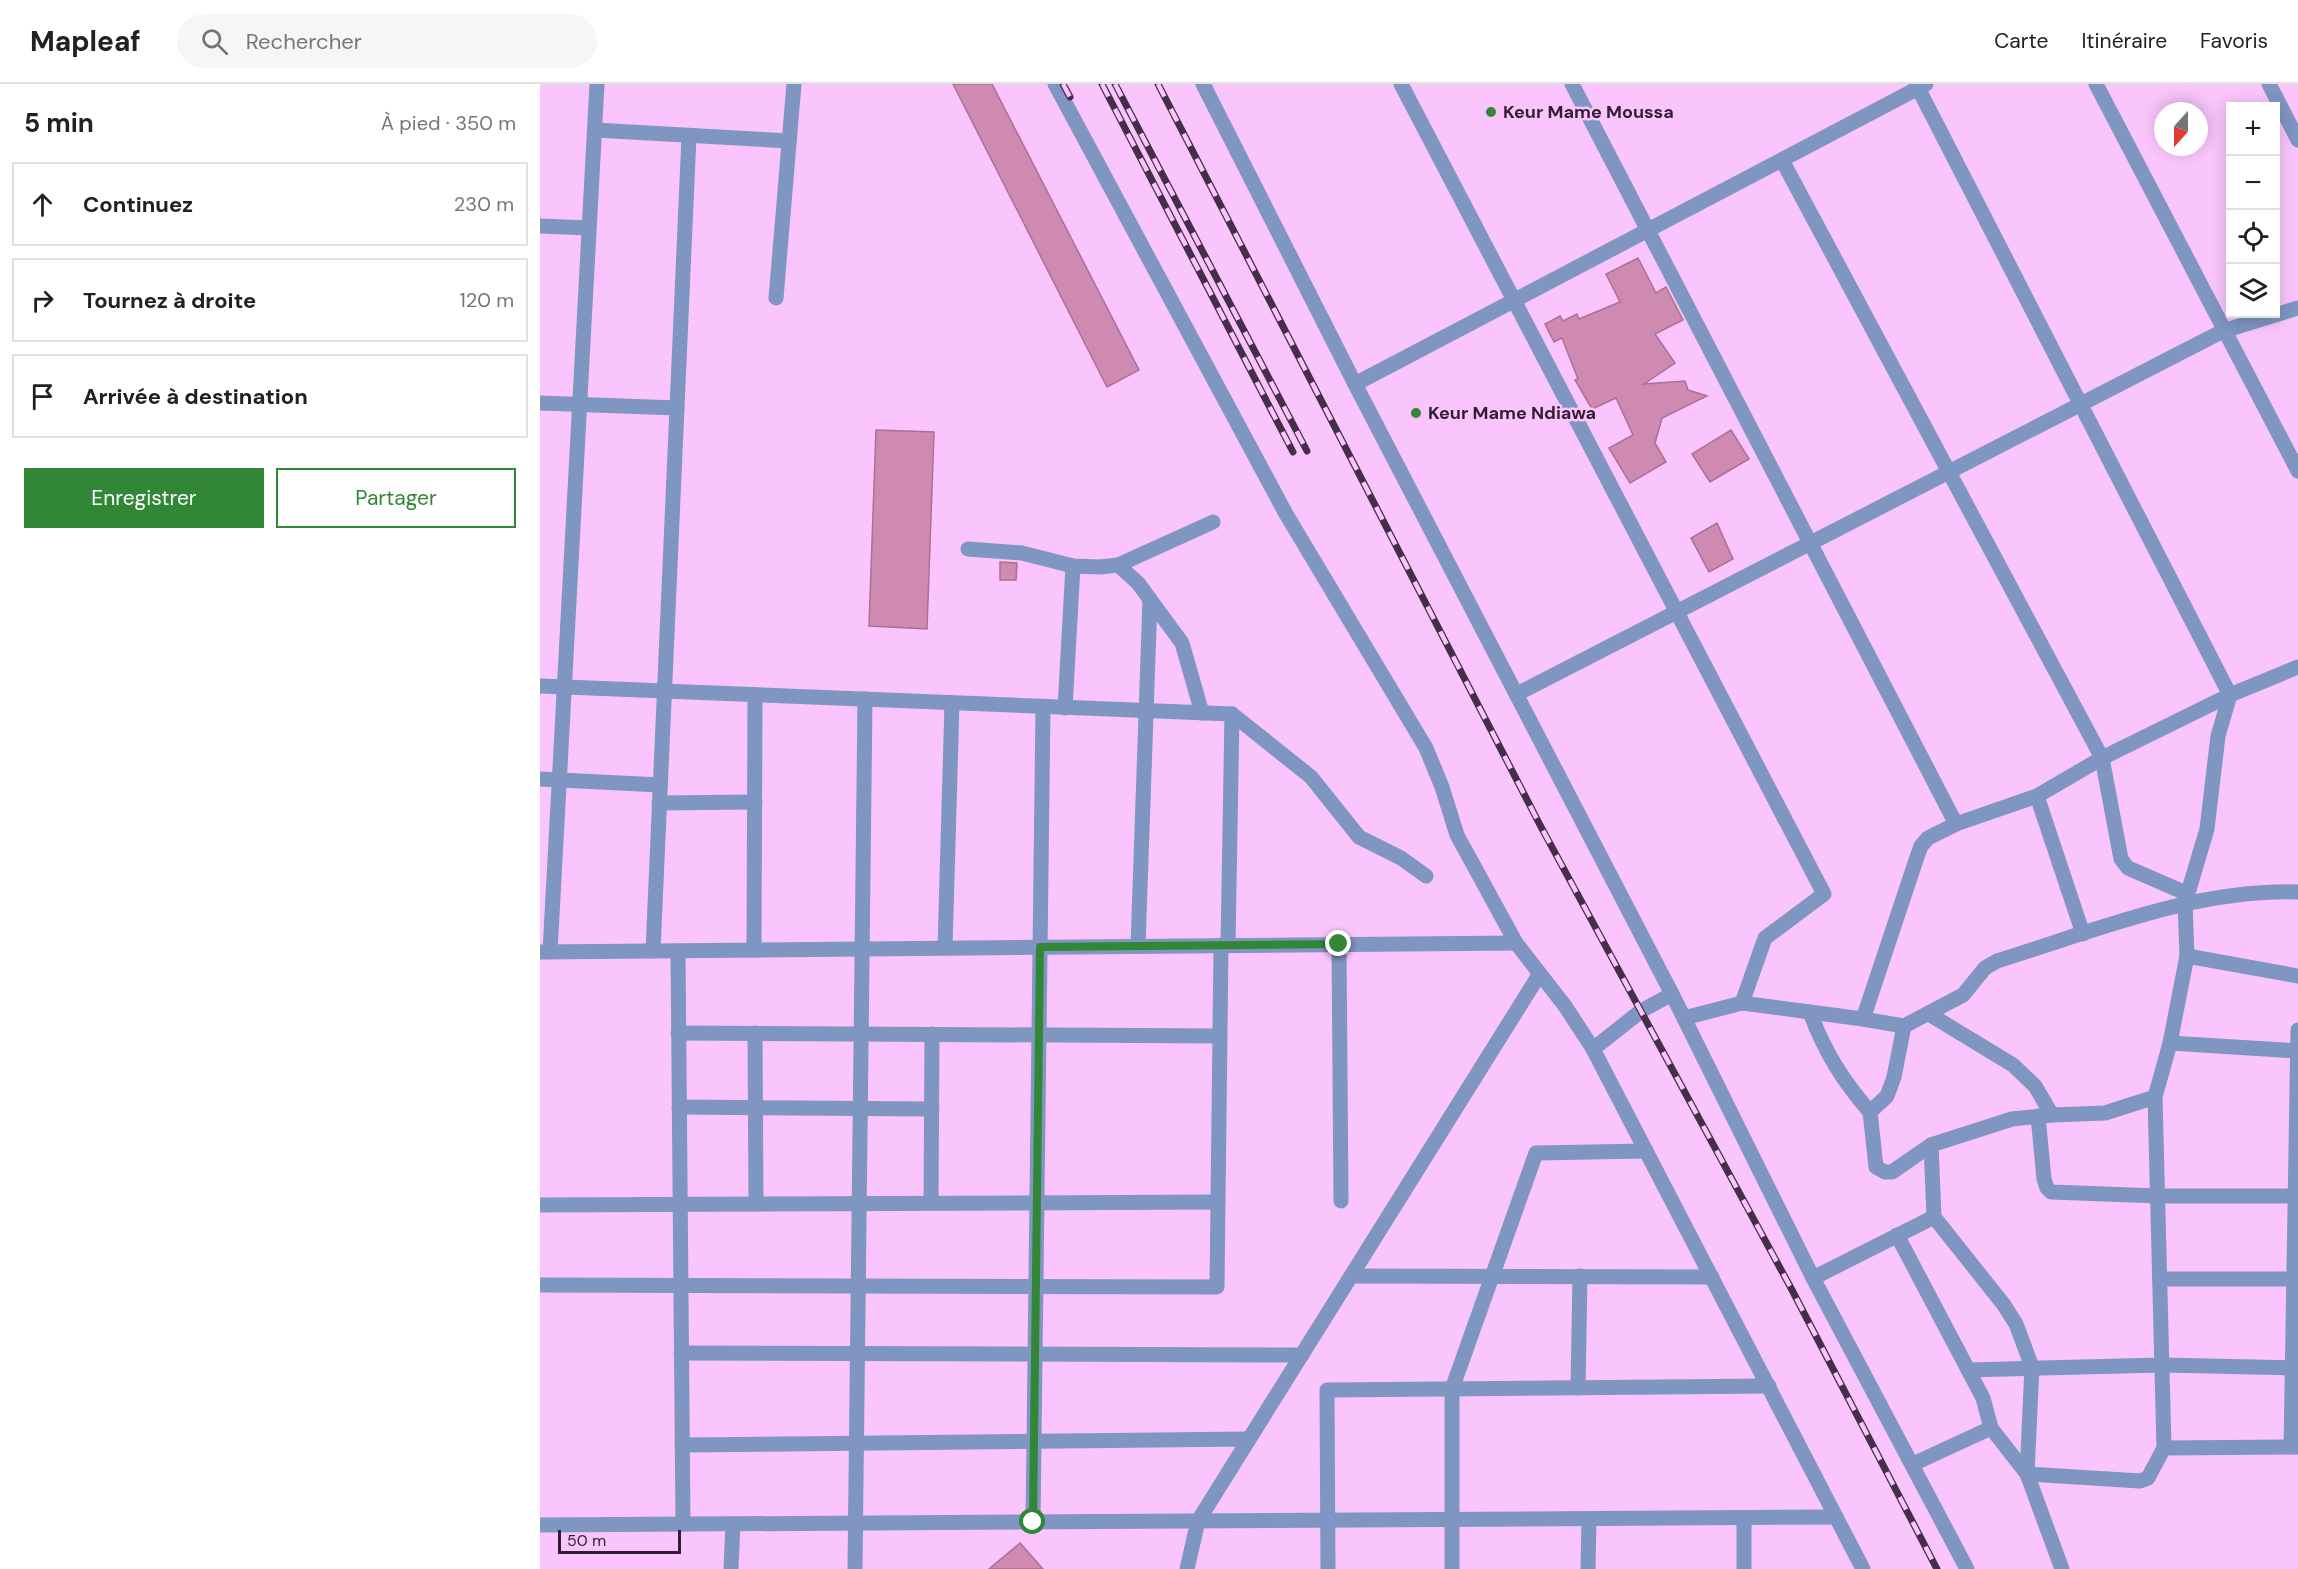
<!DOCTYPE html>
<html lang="fr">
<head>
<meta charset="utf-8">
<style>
  :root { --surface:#fff; --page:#f6f6f6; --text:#202124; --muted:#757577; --line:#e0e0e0; --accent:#318736 }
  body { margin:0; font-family:"DM Sans",sans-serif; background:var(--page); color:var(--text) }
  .controls { position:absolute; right:18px; top:18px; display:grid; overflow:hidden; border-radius:0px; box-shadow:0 3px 15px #0003 }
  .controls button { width:54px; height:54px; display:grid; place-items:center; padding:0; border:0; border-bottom:2px solid var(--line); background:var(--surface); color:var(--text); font:30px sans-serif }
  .compass { position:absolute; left:1614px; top:18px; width:54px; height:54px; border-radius:50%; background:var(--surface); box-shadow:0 3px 15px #0003; rotate:201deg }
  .scale { position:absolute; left:18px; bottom:15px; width:123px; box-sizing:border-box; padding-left:6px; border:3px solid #311e33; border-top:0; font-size:16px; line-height:21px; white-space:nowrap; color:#311e33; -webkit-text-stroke:4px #f9c5fc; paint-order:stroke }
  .stop { position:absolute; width:18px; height:18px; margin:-14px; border:4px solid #318736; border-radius:50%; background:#fff }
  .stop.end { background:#318736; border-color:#fff; box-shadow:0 2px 6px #0008 }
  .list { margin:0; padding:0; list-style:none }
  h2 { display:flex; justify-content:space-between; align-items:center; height:78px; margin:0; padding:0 24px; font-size:26px }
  h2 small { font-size:20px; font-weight:400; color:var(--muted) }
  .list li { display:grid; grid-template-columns:39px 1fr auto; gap:18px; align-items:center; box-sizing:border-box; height:84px; margin:0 12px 12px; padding:0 12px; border:2px solid var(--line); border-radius:0px }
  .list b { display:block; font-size:22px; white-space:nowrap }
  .list em { font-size:20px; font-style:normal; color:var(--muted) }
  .actions { display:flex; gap:12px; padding:18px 24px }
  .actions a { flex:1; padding:14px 0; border:2px solid var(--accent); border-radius:0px; text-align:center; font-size:21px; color:var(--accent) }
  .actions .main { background:var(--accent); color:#fff }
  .icon { flex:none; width:33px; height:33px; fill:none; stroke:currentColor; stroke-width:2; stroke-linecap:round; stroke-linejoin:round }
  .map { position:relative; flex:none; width:1758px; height:1485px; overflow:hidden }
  header { display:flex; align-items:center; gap:36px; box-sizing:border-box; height:84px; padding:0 30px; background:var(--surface); border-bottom:2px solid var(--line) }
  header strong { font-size:28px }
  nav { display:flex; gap:33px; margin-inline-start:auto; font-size:21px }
  .search { width:420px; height:54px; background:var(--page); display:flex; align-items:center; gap:15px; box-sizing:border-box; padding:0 21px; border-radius:33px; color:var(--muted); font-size:22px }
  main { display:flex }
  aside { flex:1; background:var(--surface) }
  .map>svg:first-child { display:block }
  .building { fill:#ce8ab1; stroke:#ad6f94; stroke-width:1.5 }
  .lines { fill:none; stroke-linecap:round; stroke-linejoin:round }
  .minor { stroke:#7f95c2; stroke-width:15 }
  .rail-casing { stroke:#452f48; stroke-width:7 }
  .rail { stroke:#f9c5fc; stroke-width:4.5; stroke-dasharray:14; stroke-linecap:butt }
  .route { stroke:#318736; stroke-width:8 }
  .poi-dot { fill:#318736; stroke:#f9c5fc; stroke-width:2 }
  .labels { text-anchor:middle; stroke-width:5; stroke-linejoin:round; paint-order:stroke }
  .poi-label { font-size:18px; font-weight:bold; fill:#311e33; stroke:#f9c5fc; text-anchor:start }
</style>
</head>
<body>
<header>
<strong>Mapleaf</strong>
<div class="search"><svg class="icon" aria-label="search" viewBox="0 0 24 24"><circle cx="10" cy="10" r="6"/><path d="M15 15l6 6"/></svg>Rechercher</div>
<nav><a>Carte</a><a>Itinéraire</a><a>Favoris</a></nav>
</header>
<main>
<aside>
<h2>5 min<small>À pied · 350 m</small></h2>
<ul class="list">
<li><svg class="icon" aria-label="ahead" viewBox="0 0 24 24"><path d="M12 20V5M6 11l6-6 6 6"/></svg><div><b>Continuez</b></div><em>230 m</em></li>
<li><svg class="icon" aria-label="right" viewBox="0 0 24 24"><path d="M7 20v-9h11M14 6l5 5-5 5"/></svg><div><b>Tournez à droite</b></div><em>120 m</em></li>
<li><svg class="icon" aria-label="arrive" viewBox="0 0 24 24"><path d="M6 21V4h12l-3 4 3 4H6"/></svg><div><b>Arrivée à destination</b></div></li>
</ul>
<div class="actions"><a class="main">Enregistrer</a><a>Partager</a></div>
</aside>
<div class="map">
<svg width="1758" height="1485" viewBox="0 0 1758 1485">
  <rect width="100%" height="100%" fill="#f9c5fc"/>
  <g class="building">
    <polygon points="413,0 452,0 599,286 567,303"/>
    <polygon points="1098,174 1116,209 1126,203 1143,236 1115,250 1135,279 1104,300 1145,297 1148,306 1167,312 1122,334 1115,359 1126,378 1090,399 1069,364 1093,351 1076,314 1052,325 1035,296 1038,295 1022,254 1014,258 1005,240 1020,232 1023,237 1037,230 1039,235 1080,218 1066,190"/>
    <polygon points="336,346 394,348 387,545 329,542"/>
    <polygon points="1191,346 1209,375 1170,398 1152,370"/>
    <polygon points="1177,439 1193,475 1169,488 1151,454"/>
    <polygon points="460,478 477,479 476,496 460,496"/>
    <polygon points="480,1459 503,1485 449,1485"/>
  </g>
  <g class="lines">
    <g class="minor">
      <polyline points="515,0 746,430 886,664 902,703 917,751 976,859 1025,922 1053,965 1323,1485"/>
      <polyline points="663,0 815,300 1132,910 1273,1194 1427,1485"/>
      <polyline points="861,0 1284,810 1225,854 1202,919"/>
      <polyline points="1032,0 1416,740"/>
      <polyline points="1376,0 1690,611 1678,652 1667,745 1645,819 1647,872 1630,959 1615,1013 1624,1364 1608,1394 1600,1397 1487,1390 1451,1344"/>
      <polyline points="1556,0 1758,387"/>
      <polyline points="1729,0 1758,56"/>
      <polyline points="55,46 249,57"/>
      <polyline points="1242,76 1562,674 1581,775 1588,784 1648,810"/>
      <polyline points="0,142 49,144"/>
      <polyline points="236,214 254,0"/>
      <polyline points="815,300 1386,0"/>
      <polyline points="0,319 137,324"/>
      <polyline points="428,465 482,469 533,482 560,483 578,481 673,438"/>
      <polyline points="578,481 598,499 642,559 662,629"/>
      <path d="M1758,583L1690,611L1562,674L1497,712L1416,740L1388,754L1381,762L1377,773L1323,935L1364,942L1423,911L1445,884L1457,877C1554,847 1654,805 1758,808"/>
      <polyline points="0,602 692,630 771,693 819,753 861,774 886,792"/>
      <polyline points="977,610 1683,247 1758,224"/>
      <polyline points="525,624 533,482"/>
      <polyline points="0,695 120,701"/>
      <polyline points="1497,712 1543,850"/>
      <polyline points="119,719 215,718"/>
      <polyline points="799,860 801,1117"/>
      <polyline points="688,861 692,630"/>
      <polyline points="598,862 610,515"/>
      <polyline points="405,864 412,619"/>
      <polyline points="214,866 215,611"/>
      <polyline points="113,867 149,52"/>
      <polyline points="138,867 143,1440"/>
      <polyline points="0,868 976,859"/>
      <polyline points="10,868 57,0"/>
      <polyline points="1647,872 1758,892"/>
      <path d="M1270,928C1284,967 1303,997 1330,1028"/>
      <polyline points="1144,934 1202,919 1323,935"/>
      <polyline points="1364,942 1354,993 1347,1012 1330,1028 1336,1083 1345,1088 1352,1088 1391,1061 1472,1035 1512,1031 1495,1002 1473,981 1389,930"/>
      <polyline points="138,949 680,952"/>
      <polyline points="215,949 216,1120"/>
      <polyline points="1630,959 1758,967"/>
      <polyline points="1053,965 1101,927 1132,910"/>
      <polyline points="139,1023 392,1025"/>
      <polyline points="1512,1031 1565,1029 1615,1013"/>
      <polyline points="1498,1032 1504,1095 1507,1104 1511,1108 1618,1112 1758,1112"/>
      <polyline points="1391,1061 1394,1133 1464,1221 1476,1240 1492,1283 1487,1390 1522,1485"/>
      <polyline points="391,1119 392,950"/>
      <polyline points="0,1121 678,1118"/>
      <polyline points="1357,1151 1443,1314 1451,1344 1373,1380"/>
      <polyline points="811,1192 1172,1193"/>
      <polyline points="1273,1194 1394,1133"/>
      <polyline points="1620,1195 1758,1195"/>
      <polyline points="0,1201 677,1203 681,861"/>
      <polyline points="141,1269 762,1271"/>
      <polyline points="1428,1286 1622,1281 1758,1284"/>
      <polyline points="1038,1304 1040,1192"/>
      <polyline points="142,1361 709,1355"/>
      <polyline points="1751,1363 1758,946"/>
      <polyline points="1624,1364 1758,1363"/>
      <polyline points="493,1438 503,623"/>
      <polyline points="0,1441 1296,1433"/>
      <polyline points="191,1485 193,1440"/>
      <polyline points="315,1485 325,615"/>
      <polyline points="647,1485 658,1437 999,891"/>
      <polyline points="788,1485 787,1306 1229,1302"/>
      <polyline points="912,1485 912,1305 996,1069 1106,1067"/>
      <polyline points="1048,1485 1049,1435"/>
      <polyline points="1204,1485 1204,1434"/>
    </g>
    <g class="rail-casing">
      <g id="rail">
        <polyline points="523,0 530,13"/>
        <polyline points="562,0 753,368"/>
        <polyline points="575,0 767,367"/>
        <polyline points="618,0 1000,741 1252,1206 1397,1485"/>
      </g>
    </g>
    <use href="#rail" class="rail"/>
  </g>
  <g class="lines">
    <polyline class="route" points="493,1438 500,863 799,860"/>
  </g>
  <g class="poi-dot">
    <circle cx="951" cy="28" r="6"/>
    <circle cx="876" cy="329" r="6"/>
  </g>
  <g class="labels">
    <g class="poi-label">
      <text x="963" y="34">Keur Mame Moussa</text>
      <text x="888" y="335">Keur Mame Ndiawa</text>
    </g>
  </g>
</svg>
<div class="controls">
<button>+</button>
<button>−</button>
<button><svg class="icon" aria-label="locate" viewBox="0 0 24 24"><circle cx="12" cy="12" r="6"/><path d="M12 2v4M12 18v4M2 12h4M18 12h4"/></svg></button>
<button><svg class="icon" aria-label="layers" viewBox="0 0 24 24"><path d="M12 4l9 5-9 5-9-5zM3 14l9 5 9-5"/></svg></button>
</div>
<svg class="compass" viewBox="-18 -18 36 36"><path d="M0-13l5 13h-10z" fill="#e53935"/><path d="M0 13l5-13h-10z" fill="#757577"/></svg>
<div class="scale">50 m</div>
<div class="stop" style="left:493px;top:1438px"></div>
<div class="stop end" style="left:799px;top:860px"></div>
</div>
</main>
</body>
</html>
